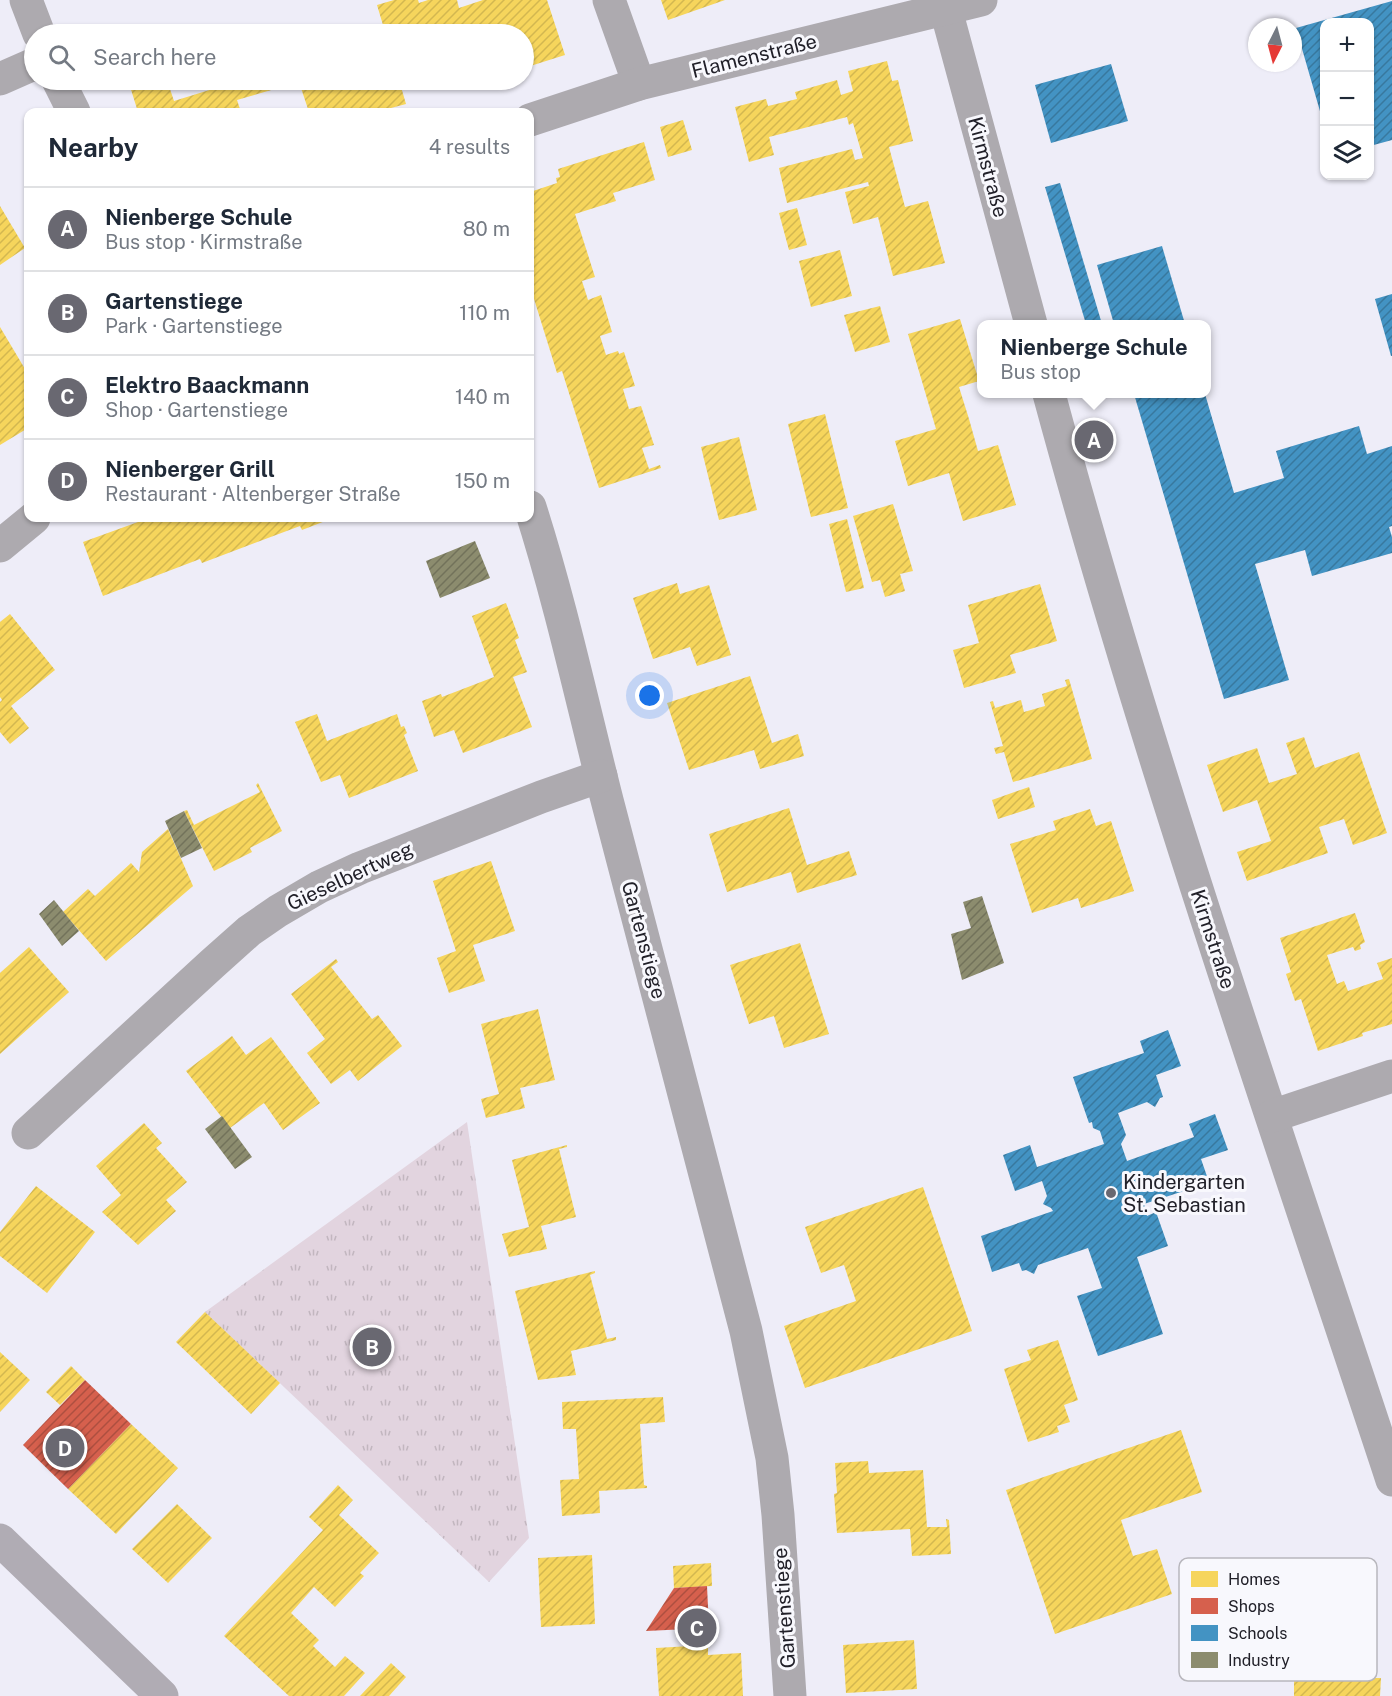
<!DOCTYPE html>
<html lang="en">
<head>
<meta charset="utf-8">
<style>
  :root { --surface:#fff; --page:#f6f6f7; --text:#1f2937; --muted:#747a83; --line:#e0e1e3; --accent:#696871 }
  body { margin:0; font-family:"Public Sans",sans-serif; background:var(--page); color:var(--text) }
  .controls { position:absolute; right:18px; top:18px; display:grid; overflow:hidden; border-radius:12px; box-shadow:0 2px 4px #0004 }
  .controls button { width:54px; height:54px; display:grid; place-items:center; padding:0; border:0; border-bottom:2px solid var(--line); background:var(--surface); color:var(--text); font:30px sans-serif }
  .compass { position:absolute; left:1248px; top:18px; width:54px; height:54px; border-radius:50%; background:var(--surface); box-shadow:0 2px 4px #0004; rotate:186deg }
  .you { position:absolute; left:650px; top:696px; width:21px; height:21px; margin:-15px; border:4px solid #fff; border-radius:50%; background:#1a73e8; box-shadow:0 0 0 9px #1a73e833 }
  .badge { display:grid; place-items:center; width:39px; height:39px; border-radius:50%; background:var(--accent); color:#fff; font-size:20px; font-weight:700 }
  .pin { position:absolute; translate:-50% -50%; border:3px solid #fff; box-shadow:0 2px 6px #0006 }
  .popup { position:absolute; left:977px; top:320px; width:234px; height:78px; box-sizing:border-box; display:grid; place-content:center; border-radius:12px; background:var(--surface); filter:drop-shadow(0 2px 4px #0005); font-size:20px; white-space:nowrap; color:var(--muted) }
  .popup b { font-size:22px; color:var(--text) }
  .popup::after { content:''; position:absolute; left:50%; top:100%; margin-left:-12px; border:12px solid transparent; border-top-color:var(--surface) }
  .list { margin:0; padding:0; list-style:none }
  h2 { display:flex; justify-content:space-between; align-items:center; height:78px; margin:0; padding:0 24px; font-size:26px }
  h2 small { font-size:20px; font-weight:400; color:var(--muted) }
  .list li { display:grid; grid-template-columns:39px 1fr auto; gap:18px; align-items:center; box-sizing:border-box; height:84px; padding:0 24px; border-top:2px solid var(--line) }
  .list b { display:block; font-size:22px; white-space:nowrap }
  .list p { margin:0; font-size:20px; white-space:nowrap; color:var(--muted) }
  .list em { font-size:20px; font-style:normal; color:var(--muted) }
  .icon { flex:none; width:33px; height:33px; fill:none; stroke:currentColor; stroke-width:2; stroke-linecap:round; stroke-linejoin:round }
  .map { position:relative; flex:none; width:1392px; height:1696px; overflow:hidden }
  .search { position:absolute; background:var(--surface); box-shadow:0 2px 4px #0004; left:24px; top:24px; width:510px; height:66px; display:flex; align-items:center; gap:15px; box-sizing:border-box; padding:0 21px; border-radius:33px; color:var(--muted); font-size:22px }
  .panel { position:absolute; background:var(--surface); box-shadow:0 2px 4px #0004; left:24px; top:108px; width:510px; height:414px; border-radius:12px }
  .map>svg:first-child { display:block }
  .park { fill:url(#park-tufts) }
  .homes { fill:url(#homes-hatch) }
  .shops { fill:url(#shops-hatch) }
  .schools { fill:url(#schools-hatch) }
  .industry { fill:url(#industry-hatch) }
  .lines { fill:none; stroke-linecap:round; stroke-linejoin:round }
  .minor { stroke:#adaaaf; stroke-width:33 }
  .major { stroke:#b0acb4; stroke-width:33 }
  .poi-dot { fill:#696871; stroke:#f8f8fd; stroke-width:2 }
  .labels { text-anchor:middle; stroke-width:6; stroke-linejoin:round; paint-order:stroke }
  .street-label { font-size:20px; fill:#212029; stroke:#f8f8fd }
  .poi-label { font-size:20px; fill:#212029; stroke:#f8f8fd; text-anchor:start }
  .key { fill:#f8f8fd; stroke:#b8b7bd; stroke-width:1.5 }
  .key-label { font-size:16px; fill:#212029 }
</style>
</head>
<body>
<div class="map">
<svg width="1392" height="1696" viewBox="0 0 1392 1696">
  <defs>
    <pattern id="park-tufts" width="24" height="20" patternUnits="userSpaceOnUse" patternTransform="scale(1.5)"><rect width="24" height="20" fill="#e2d4df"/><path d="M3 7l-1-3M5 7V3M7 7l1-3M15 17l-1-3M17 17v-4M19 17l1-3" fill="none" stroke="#c2b6bf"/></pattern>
    <pattern id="homes-hatch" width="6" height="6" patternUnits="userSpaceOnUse" patternTransform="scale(1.5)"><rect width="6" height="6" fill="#f6d55c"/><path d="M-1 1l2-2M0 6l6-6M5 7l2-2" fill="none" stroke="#d3b750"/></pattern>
    <pattern id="shops-hatch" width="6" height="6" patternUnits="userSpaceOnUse" patternTransform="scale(1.5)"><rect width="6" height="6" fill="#d6604d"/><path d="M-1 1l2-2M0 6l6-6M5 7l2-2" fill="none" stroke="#ad4f40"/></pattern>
    <pattern id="schools-hatch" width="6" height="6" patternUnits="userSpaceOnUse" patternTransform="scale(1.5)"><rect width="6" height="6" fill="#4393c3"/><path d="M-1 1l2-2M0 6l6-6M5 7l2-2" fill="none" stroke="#38789e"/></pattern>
    <pattern id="industry-hatch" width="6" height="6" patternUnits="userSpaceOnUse" patternTransform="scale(1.5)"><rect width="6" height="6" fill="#8c8c6e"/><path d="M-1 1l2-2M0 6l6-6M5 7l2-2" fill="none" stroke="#72725a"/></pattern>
  </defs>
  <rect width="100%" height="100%" fill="#eeedf8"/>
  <polygon class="park" points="467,1122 529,1538 489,1582 205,1312"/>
  <g class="homes">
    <polygon points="394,0 418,0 419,3 428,0 457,0 459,8 483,0 547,0 565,55 524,68 524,34 429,34 428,31 415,34 352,34 383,25 377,5"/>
    <polygon points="661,0 725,0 668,20"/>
    <polygon points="887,61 892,81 898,80 913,141 889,147 905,207 928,201 945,263 893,276 878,217 853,224 845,192 869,186 868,182 787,203 779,168 852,149 855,160 863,158 853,123 849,125 847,117 769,137 774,155 749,162 735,107 766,99 768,106 797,99 795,92 837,80 841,95 853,91 848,71"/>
    <polygon points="128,80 167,80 174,101 232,83 231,80 399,80 406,104 376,112 309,112 299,82 237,100 241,112 138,112"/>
    <polygon points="683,120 692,150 668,157 660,127"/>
    <polygon points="644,142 655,180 613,193 616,201 575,214 595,277 582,281 588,300 601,295 612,332 600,336 606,355 618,351 619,354 624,352 635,386 623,389 629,409 641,406 654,445 642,448 649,469 660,465 661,468 599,488 562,371 557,373 530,286 530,192 557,183 556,178 560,177 558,169"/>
    <polygon points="0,206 25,248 0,265"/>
    <polygon points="797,208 807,245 789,250 779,213"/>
    <polygon points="840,250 852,296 811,307 799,261"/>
    <polygon points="880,306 890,342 855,352 844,315"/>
    <polygon points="960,319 979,381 959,387 969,419 978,451 998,445 1016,505 963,521 949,473 908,486 895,441 936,429 908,334"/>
    <polygon points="0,327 28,374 28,428 0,445"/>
    <polygon points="825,414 848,508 811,517 788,424"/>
    <polygon points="739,437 757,510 719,520 701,447"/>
    <polygon points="893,504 913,571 900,574 905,591 885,597 880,580 872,582 853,516"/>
    <polygon points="149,518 333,518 302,530 300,526 202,563 200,559 103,596 83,542"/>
    <polygon points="847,519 864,588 846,592 829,524"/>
    <polygon points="677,583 680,594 709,585 731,655 697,666 690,647 653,659 633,598"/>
    <polygon points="1040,584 1057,641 1010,655 1016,673 964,688 953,650 979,643 968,605"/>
    <polygon points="506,603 519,638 515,640 527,672 513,677 532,727 463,753 454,730 434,737 422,701 441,694 442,697 494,677 472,616"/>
    <polygon points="10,614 55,670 11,706 29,728 10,744 0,732 0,702 2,700 0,697 0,622"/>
    <polygon points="750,676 772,743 798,734 804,756 760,769 754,750 689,770 667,703"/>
    <polygon points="1069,679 1092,759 1013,782 1004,752 996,754 994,748 1003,746 990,702 993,701 995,708 1021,700 1024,712 1045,706 1042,694 1067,686 1065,680"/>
    <polygon points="317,714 327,741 397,714 401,727 404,726 407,733 404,735 418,771 349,798 340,775 321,782 295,722"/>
    <polygon points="1304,737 1315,768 1359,752 1387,833 1353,845 1344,819 1319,827 1328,853 1247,881 1237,852 1271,841 1257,800 1223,812 1207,765 1257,748 1269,783 1297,774 1286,743"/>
    <polygon points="258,783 282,831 250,848 252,852 214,871 184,811 187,810 194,825 260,792 256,785"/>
    <polygon points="1029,787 1035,807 998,819 992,800"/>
    <polygon points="789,808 807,865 849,851 857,875 797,893 791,872 727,892 709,834"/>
    <polygon points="1090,809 1096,826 1111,821 1134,891 1081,908 1078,898 1032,913 1010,844 1056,830 1053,821"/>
    <polygon points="168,829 193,886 106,961 63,912 88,889 95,896 131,863 139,872 142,852"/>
    <polygon points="491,861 515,931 473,945 485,981 449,993 437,958 456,951 433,881"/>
    <polygon points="1355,913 1365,942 1360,945 1361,949 1355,951 1353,947 1327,955 1337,984 1344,981 1348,991 1383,979 1377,963 1392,958 1392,1024 1362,1033 1363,1036 1318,1051 1301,999 1295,1001 1286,974 1291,972 1280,938"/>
    <polygon points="800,943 829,1034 784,1048 774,1016 749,1024 730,965"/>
    <polygon points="29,947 69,992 0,1054 0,973"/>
    <polygon points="336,959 338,962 331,967 372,1019 378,1015 402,1046 358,1081 350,1070 331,1084 307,1053 325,1039 291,994"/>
    <polygon points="538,1009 555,1080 520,1088 525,1108 486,1118 481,1099 499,1094 481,1024"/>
    <polygon points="232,1036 246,1055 271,1037 320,1103 283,1130 264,1103 230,1128 186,1071"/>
    <polygon points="144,1123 162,1143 156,1148 187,1182 166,1200 176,1211 138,1245 102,1212 121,1195 96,1166"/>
    <polygon points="567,1145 567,1147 559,1149 576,1217 541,1226 547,1249 509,1257 502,1234 529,1227 512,1160"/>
    <polygon points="36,1186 95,1232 47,1293 0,1256 0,1232"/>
    <polygon points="923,1187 972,1331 805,1388 784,1326 856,1301 844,1265 821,1273 805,1227"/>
    <polygon points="595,1271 595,1273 590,1275 607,1339 616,1337 616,1340 571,1351 576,1375 538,1380 515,1291"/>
    <polygon points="205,1312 280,1383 251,1414 176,1342"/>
    <polygon points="1058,1340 1078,1400 1064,1405 1070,1422 1057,1426 1059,1432 1028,1442 1004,1369 1031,1360 1027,1350"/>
    <polygon points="0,1352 30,1380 0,1412"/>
    <polygon points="71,1366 85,1380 60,1405 46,1392"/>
    <polygon points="663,1397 665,1422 640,1424 644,1485 647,1486 647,1488 599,1491 600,1513 562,1516 560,1480 579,1479 576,1429 563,1429 562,1402"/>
    <polygon points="131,1424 178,1468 116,1534 68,1489"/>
    <polygon points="1181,1430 1202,1492 1121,1520 1133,1556 1157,1549 1172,1594 1055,1634 1006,1490"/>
    <polygon points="868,1461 869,1473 923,1470 927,1527 947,1527 946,1519 949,1520 951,1554 912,1556 910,1529 837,1533 834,1494 837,1493 835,1463"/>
    <polygon points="338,1485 353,1500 339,1515 379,1553 360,1573 364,1576 335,1607 314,1587 291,1613 319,1640 313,1646 335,1667 345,1656 365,1673 344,1696 289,1696 224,1636 323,1530 309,1517"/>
    <polygon points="177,1504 212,1538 168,1583 132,1549"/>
    <polygon points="592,1555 595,1624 541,1627 538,1558"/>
    <polygon points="711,1563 712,1586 674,1588 673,1566"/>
    <polygon points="1241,1580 1301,1581 1301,1588 1314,1588 1314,1582 1350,1582 1349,1640 1362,1640 1362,1678 1381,1678 1380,1696 1294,1696 1294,1677 1313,1677 1313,1646 1300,1645 1300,1653 1240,1651"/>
    <polygon points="914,1640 917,1689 846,1693 843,1645"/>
    <polygon points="708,1645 708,1655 741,1653 743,1696 659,1696 656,1648"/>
    <polygon points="391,1663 406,1677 389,1696 360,1696"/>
  </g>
  <g class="shops">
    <polygon points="85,1380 131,1424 68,1489 23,1445"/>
    <polygon points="707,1586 709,1628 646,1631 674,1588"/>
  </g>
  <g class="schools">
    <polygon points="1392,1 1392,140 1370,146 1370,22 1324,22 1324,125 1296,28"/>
    <polygon points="1111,64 1128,121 1051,143 1035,85"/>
    <polygon points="1060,183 1102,324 1086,324 1045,187"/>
    <polygon points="1162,246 1185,324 1114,324 1097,265"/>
    <polygon points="1392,294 1392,356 1391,356 1375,299"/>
    <polygon points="1134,394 1205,394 1234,493 1284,478 1276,451 1359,426 1367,454 1392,446 1392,526 1389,527 1392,537 1392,553 1312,576 1305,550 1255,564 1289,680 1224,699"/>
    <polygon points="1168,1030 1181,1066 1156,1075 1163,1097 1160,1098 1155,1107 1147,1102 1118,1113 1126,1135 1121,1144 1127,1161 1194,1137 1189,1124 1215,1114 1228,1150 1201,1159 1209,1182 1205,1183 1201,1191 1193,1188 1144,1204 1147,1216 1156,1212 1168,1246 1137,1257 1163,1334 1098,1356 1077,1296 1102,1288 1088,1248 1038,1265 1034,1274 1026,1270 1022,1271 1019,1263 992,1272 981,1236 1053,1211 1051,1208 1043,1204 1047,1196 1042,1181 1015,1191 1003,1155 1030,1145 1037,1167 1104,1144 1100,1131 1093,1128 1092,1122 1089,1123 1073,1077 1144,1053 1140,1041"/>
  </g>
  <g class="industry">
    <polygon points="475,541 490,578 440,598 426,561"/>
    <polygon points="184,811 202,848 181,858 165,821"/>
    <polygon points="982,896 1004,963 962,980 951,934 971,928 963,902"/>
    <polygon points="54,900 79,931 62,946 39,914"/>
    <polygon points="222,1116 252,1157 235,1169 205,1129"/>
  </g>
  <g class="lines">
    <g class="minor">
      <polyline points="26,0 39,34"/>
      <polyline points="609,0 639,84"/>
      <polyline points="946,10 1031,324"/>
      <polyline points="0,79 34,64"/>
      <polyline points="58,80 74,112"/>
      <polyline points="530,120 639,84 981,0"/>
      <path d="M1049,394C1148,760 1273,1119 1392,1480"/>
      <path d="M530,507C561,604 582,702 607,800C653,977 699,1154 746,1331L772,1458L778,1515L790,1696"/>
      <polyline points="0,546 34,518"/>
      <polyline points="1272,1116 1392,1076"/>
      <polyline points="28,1133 212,964 249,931 278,911 319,887 360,868 541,797 601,776"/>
    </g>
    <polyline class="major" points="0,1540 162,1696"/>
  </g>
  <circle class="poi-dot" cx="1111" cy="1193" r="6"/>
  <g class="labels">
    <g class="street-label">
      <text transform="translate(754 56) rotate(-14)" y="7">Flamenstraße</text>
      <text transform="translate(988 167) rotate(75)" y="7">Kirmstraße</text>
      <text transform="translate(350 876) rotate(-25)" y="7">Gieselbertweg</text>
      <text transform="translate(1213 939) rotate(72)" y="7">Kirmstraße</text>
      <text transform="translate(644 940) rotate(75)" y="7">Gartenstiege</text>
      <text transform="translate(784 1608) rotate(-94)" y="7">Gartenstiege</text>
    </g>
    <g class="poi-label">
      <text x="1123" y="1189">Kindergarten<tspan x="1123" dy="23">St. Sebastian</tspan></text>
    </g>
  </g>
  <rect x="1179" y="1558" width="198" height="123" rx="9" class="key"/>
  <rect x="1191" y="1571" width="27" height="16" fill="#f6d55c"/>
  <rect x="1191" y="1598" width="27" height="16" fill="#d6604d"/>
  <rect x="1191" y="1625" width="27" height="16" fill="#4393c3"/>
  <rect x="1191" y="1652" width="27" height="16" fill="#8c8c6e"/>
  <g class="key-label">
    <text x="1228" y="1585">Homes</text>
    <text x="1228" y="1612">Shops</text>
    <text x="1228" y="1639">Schools</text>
    <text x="1228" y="1666">Industry</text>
  </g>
</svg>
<div class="controls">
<button>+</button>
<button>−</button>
<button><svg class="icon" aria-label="layers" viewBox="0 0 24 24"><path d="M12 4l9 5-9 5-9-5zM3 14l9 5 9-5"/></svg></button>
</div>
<svg class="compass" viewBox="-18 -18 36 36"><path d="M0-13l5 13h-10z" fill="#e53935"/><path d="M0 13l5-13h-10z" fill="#747a83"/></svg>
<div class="you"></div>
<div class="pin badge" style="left:1094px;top:440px">A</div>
<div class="popup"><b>Nienberge Schule</b>Bus stop</div>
<div class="pin badge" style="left:372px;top:1347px">B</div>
<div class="pin badge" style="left:697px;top:1628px">C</div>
<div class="pin badge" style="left:65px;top:1448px">D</div>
<div class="search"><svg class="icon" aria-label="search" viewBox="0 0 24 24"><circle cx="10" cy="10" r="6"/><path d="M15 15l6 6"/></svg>Search here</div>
<section class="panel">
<h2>Nearby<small>4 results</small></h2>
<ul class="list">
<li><span class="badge">A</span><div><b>Nienberge Schule</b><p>Bus stop · Kirmstraße</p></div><em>80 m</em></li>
<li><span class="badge">B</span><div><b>Gartenstiege</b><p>Park · Gartenstiege</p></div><em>110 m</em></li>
<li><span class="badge">C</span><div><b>Elektro Baackmann</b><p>Shop · Gartenstiege</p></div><em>140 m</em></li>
<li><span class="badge">D</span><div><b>Nienberger Grill</b><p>Restaurant · Altenberger Straße</p></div><em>150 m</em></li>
</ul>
</section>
</div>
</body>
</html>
